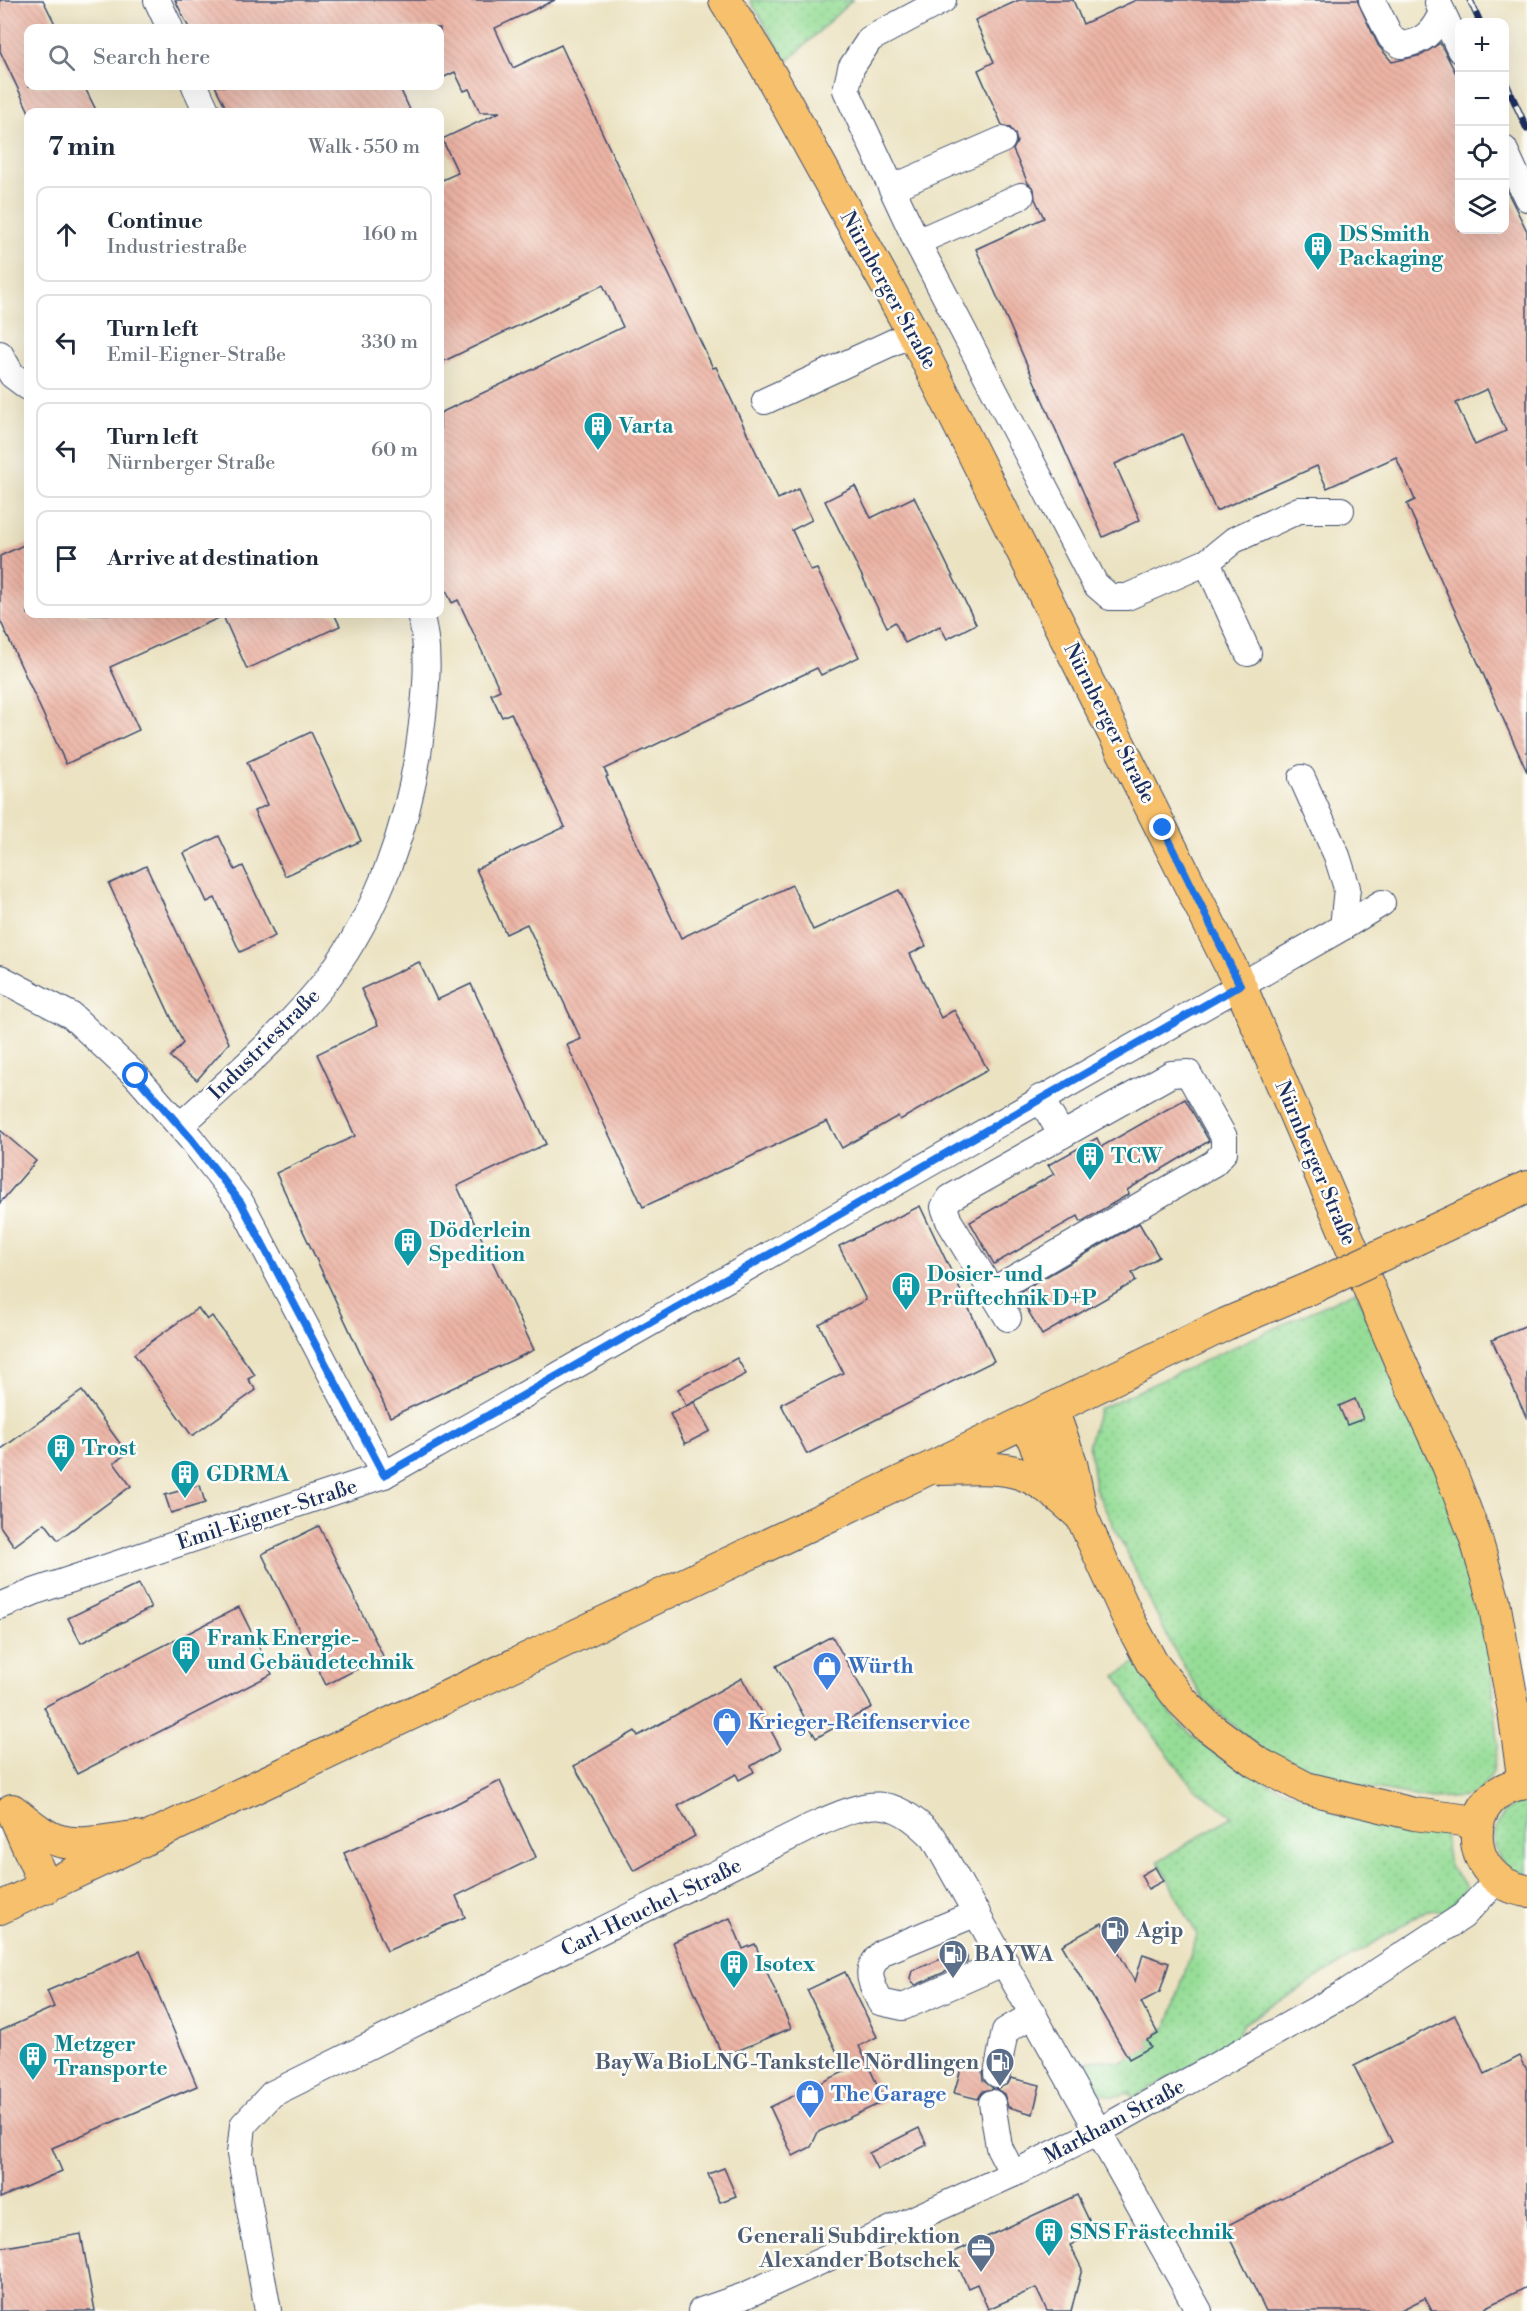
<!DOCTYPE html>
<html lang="en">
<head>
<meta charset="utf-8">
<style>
  :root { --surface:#fff; --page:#f6f6f7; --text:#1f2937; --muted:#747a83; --line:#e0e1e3 }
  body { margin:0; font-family:"Libre Bodoni",serif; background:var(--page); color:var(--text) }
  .controls { position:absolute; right:18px; top:18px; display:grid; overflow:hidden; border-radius:12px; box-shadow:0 6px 24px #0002 }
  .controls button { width:54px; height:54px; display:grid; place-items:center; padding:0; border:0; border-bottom:2px solid var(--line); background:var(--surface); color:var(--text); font:30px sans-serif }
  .stop { position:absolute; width:18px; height:18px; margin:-14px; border:4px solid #1a73e8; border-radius:50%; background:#fff }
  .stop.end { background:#1a73e8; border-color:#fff; box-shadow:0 2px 6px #0008 }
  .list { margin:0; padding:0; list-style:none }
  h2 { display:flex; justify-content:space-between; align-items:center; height:78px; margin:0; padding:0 24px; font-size:26px }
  h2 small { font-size:20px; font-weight:400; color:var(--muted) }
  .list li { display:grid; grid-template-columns:39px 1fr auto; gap:18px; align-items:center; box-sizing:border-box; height:96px; margin:0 12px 12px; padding:0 12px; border:2px solid var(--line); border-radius:12px }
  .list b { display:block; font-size:22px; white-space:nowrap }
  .list p { margin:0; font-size:20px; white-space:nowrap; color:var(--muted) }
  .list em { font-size:20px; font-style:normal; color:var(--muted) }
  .icon { flex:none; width:33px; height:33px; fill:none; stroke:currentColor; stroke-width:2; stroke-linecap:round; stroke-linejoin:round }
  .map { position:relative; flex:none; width:1527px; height:2311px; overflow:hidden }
  .search { position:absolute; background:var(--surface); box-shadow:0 6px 24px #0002; left:24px; top:24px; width:420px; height:66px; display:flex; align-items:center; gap:15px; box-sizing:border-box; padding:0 21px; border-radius:12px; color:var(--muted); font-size:22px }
  .panel { position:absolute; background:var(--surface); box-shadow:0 6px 24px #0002; left:24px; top:108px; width:420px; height:510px; border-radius:12px }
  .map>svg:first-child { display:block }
  .grass { fill:url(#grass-dots); stroke:#58867a; stroke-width:1.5 }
  .building { fill:url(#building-back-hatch); fill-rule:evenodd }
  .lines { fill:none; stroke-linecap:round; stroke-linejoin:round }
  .minor-casing { stroke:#3a4a6d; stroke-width:28 }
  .major-casing { stroke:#3a4a6d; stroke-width:34 }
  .minor { stroke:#fff; stroke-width:26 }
  .major { stroke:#f7c06c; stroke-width:32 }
  .rail-casing { stroke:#1b2f5e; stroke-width:7 }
  .rail { stroke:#fdfcf7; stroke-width:4.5; stroke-dasharray:14; stroke-linecap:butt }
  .major-bridge-casing { stroke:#3a4a6d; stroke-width:34; stroke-linecap:butt }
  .major-bridge { stroke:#f7c06c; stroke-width:32 }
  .route { stroke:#1a73e8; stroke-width:8 }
  .labels { text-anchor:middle; stroke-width:5; stroke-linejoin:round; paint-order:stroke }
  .culture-label { font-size:21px; font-weight:bold; fill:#0d838f; stroke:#fdfcf7; text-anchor:start }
  .street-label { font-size:21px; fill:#1b2f5e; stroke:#fdfcf7 }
  .shop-label { font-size:21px; font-weight:bold; fill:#366cbe; stroke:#fdfcf7; text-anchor:start }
  .service-label { font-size:21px; font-weight:bold; fill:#4e5e75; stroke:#fdfcf7; text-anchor:start }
</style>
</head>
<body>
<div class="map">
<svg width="1527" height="2311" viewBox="0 0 1527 2311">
  <defs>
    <pattern id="grass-dots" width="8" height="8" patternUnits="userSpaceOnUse" patternTransform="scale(1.5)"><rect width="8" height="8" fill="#96dd97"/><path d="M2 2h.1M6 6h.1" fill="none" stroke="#81be85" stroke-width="1.8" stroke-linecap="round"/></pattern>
    <pattern id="building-back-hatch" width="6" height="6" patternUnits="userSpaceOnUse" patternTransform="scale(1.5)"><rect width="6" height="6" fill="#ecb4a5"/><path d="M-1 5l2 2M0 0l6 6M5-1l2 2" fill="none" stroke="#ca9b90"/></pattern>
  </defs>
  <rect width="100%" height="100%" fill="#fdfcf7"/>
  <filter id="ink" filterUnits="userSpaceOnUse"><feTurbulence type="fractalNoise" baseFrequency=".0167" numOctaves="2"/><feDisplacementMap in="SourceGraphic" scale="12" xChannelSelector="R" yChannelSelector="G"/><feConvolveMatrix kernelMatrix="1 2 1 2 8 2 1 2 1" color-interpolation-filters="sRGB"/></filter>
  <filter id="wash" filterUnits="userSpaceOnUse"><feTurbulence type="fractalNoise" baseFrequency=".008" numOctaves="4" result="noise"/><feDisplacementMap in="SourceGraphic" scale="24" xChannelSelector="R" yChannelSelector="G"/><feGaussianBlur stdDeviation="1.35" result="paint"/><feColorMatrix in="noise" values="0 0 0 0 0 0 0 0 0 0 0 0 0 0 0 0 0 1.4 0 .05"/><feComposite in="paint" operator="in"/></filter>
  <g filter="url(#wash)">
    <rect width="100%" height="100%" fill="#ebe2c1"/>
    <g class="grass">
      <polygon points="750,0 852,0 787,62"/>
      <polygon points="1356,1291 1441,1469 1486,1609 1498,1743 1492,1774 1480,1791 1466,1797 1432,1799 1356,1786 1263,1750 1205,1702 1172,1646 1095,1488 1089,1443 1099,1409"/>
      <path d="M1137,1661C1150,1684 1165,1710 1184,1728C1254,1796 1354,1810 1444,1833L1449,1866L1466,1886L1459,1898L1445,1911L1427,1910L1243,2024L1233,2043L1133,2098L1130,2092C1099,2105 1097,2087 1085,2063L1093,2060L1121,2062L1151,2047L1147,2040L1167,2027L1197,1935L1158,1861L1233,1816L1193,1787L1142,1720L1116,1676Z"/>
      <path d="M1527,1800V1874C1482,1867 1485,1811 1527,1800Z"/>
    </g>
    <g id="blocks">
      <g class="building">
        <polygon points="0,0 43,0 57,28 28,28 28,86 84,86 97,112 29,112 0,51"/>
        <polygon points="175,0 555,0 495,28 513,68 561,45 713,368 716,367 778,499 798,489 812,520 792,530 811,571 817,569 859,657 821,675 817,668 604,769 608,776 606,777 681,938 792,885 813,930 899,890 926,946 910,954 941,1018 954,1010 988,1070 900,1120 898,1116 842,1148 827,1121 643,1207 567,1045 581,1039 527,924 506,934 476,869 565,827 511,713 502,717 491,694 500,690 458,600 452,603 440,577 440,413 623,327 603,285 440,363 440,181 458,173 442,139 500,112 480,112 469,89 464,91 455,72 440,79 440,28 189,28"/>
        <path d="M1019,0H1073L1083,24L1136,0H1357L1378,45L1392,62L1422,55L1440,43L1460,81V230H1504V185L1527,231V772L1407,504L1415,500L1396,457L1327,488L1317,466L1216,511L1182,434L1115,464L1140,520L1103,537L976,249L1044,218L1035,199L1034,189L1028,183L1013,150L1017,142L1015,134L1010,128L1002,125L978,70L994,62L975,20ZM1487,389L1506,431L1475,445L1456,403Z"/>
        <polygon points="215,86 399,86 411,112 228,112"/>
        <polygon points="855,486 871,518 914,497 976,624 947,639 940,626 905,643 895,622 887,627 825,501"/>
        <polygon points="28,543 28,614 334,614 340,626 247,669 223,616 110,667 139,730 66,764 0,620 0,556"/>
        <polygon points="311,732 361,841 285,876 254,811 267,805 247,762"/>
        <polygon points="219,836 235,870 243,866 275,936 240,952 215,898 207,902 184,853"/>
        <polygon points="146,866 229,1043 197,1080 170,1057 183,1043 109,884"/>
        <polygon points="419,962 437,1000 471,984 546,1144 457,1186 534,1350 390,1417 276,1173 355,1136 317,1054 378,1025 361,989"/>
        <polygon points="1185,1099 1209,1141 1127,1190 1129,1194 1081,1222 1078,1216 994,1264 970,1222 1054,1174 1048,1165 1097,1138 1101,1147"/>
        <polygon points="0,1130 36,1161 0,1203"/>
        <polygon points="920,1206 994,1361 807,1454 781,1404 843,1373 819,1324 866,1300 839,1246"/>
        <polygon points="1139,1223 1159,1257 1132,1273 1136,1281 1042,1335 1018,1293"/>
        <polygon points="198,1308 207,1320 212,1316 255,1375 248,1379 256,1390 192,1436 134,1354"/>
        <polygon points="1527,1325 1527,1419 1492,1340"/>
        <polygon points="737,1358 746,1374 686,1406 678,1389"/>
        <polygon points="82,1391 127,1453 114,1463 131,1486 58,1540 45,1523 14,1546 0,1526 0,1450"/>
        <polygon points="1355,1399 1363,1419 1347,1425 1339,1406"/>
        <polygon points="694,1402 710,1431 685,1444 670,1414"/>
        <polygon points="200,1485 205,1503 171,1513 165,1495"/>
        <polygon points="319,1526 383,1656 326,1685 262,1554"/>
        <polygon points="139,1584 151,1608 81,1643 68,1618"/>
        <polygon points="239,1607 272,1674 77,1774 44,1707"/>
        <polygon points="832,1636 872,1707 816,1738 776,1666"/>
        <polygon points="742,1678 781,1749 751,1766 754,1772 739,1780 736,1774 678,1806 695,1836 634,1871 574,1766 635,1731 638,1736"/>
        <polygon points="500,1781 536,1857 456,1896 465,1917 387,1951 344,1853 446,1809"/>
        <polygon points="1155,1867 1163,1881 1148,1889 1141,1875"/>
        <polygon points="730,1918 743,1949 755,1944 791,2028 723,2057 673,1942"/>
        <polygon points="1102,1923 1135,1982 1143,1954 1169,1963 1160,1992 1141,2002 1158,2034 1147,2040 1151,2047 1129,2059 1062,1945"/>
        <polygon points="140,1951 197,2086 52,2148 62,2171 0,2198 0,2031 54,2007 47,1991"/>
        <polygon points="960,1951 967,1957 967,1962 916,1985 912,1983 910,1978 912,1971"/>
        <polygon points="845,1972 877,2037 859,2046 885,2101 818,2132 811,2147 793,2156 770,2107 846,2071 807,1990"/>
        <polygon points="1455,2015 1485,2074 1520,2056 1527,2070 1527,2287 1479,2311 1432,2311 1425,2298 1399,2311 1266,2311 1224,2227 1392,2142 1354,2066"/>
        <polygon points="962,2065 982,2070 983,2080 994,2089 983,2091 978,2099 954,2093"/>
        <polygon points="1011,2078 1040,2085 1033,2114 1008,2107 1004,2094 996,2089 1008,2084"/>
        <polygon points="919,2128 927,2145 877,2169 869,2153"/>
        <polygon points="724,2168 736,2196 720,2202 708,2174"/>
        <polygon points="1077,2195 1095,2233 1070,2245 1082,2269 1071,2311 1047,2311 1036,2288 988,2309 977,2284 968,2288 952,2253"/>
        <polygon points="81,2234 95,2311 0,2311 0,2248"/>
      </g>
    </g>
  </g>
  <g filter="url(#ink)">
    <use href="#blocks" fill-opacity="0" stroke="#3a4a6d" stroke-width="1.5"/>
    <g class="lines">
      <g class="minor-casing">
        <g id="minor">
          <polyline points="157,0 170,28"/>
          <polyline points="943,0 870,39 851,68 846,90 917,242 1095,584 1110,597 1127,597 1207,562 1234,540 1299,510 1341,510"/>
          <path d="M1372,0L1391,38L1401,45C1423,42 1433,33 1442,12"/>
          <polyline points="1438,3 1460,50"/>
          <polyline points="195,86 207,112"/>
          <polyline points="1504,149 1527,198"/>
          <polyline points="892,188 1002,140"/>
          <polyline points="917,242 1021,196"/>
          <polyline points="0,354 12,375 28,387"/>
          <polyline points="765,401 913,333"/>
          <polyline points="1207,562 1248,653"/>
          <polyline points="1343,927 1382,903"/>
          <polyline points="0,978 72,1016 136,1076 191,1139 241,1203 384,1475"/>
          <polyline points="1040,1098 1062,1135"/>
          <path d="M180,1126C231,1079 285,1033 328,978C379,910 409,823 420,740C425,699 432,654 420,614"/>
          <polyline points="992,1291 1214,1163 1224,1152 1224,1137 1188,1073 1171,1074 950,1198 944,1207 949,1221 1008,1318"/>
          <polyline points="0,1606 36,1591 384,1475 1343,927 1347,888 1337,856 1302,778"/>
          <path d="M977,1913L883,1952C863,1971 870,1979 880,2002L903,2007L1005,1962"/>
          <polyline points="997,2074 1005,2031 1034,2014"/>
          <polyline points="992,2103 999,2147 1013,2174"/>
          <path d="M268,2311L240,2154L243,2125L272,2094L812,1826C868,1802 888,1791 934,1838L1199,2311"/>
          <polyline points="701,2311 744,2296 1013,2174 1099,2131 1342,1995 1463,1916 1497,1880"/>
        </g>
      </g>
      <g class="major-casing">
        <g id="major">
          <polyline points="725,0 765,65 913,333 1240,985 1403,1368 1448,1465 1476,1539 1494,1602 1514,1711 1524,1783"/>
          <polyline points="1418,1238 1527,1187"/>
          <polyline points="1052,1409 1071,1463 1082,1517 1130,1622 1152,1663 1182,1701 1205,1724 1256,1762 1306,1788 1414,1814 1478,1822"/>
          <polyline points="1026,1422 1057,1495"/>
          <path d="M941,1469C1015,1467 1026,1465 1082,1517"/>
          <path d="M1527,1783C1460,1789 1460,1881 1527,1891"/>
          <path d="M12,1810C27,1821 42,1836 60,1841C83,1847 113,1839 136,1837"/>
          <polyline points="13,1812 46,1888"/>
          <polyline points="0,1908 928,1469 1226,1324 1311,1288"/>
        </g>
      </g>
      <use href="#minor" class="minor"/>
      <use href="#major" class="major"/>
      <g class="rail-casing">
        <g id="rail">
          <polyline points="1470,0 1480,22"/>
          <polyline points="1504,79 1527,129"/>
        </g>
      </g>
      <use href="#rail" class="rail"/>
      <g class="major-bridge-casing">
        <polyline id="major-bridge" points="1311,1288 1418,1238"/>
      </g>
      <use href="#major-bridge" class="major-bridge"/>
    </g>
  </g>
  <g class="lines" filter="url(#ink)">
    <polyline class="route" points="136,1076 191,1139 241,1203 384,1475 1240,985 1163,828"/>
  </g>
  <defs>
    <g id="building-pin" transform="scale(1.5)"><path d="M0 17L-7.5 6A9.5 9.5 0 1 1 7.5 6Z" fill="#0f9aa8" stroke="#fdfcf7"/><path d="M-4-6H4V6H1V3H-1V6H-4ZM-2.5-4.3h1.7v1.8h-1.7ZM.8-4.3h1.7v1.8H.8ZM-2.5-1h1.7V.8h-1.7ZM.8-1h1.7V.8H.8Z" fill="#fff"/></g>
    <g id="shop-pin" transform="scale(1.5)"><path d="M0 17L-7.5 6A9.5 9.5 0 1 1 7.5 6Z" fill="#3f7fe0" stroke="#fdfcf7"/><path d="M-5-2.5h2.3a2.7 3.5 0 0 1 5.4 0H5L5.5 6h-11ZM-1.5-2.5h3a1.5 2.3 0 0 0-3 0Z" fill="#fff"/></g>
    <g id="fuel-pin" transform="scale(1.5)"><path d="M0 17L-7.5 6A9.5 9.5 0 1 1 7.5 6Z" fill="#5c6f8a" stroke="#fdfcf7"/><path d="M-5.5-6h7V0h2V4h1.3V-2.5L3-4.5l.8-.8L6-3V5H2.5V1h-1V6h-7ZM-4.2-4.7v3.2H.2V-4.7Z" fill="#fff"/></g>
    <g id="office-pin" transform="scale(1.5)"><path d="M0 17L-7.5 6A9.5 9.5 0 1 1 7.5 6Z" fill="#5c6f8a" stroke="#fdfcf7"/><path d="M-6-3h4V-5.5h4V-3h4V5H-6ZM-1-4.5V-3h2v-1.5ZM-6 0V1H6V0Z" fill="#fff"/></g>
  </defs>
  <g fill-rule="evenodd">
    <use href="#building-pin" x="1318" y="246"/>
    <use href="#building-pin" x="598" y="426"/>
    <use href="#building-pin" x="1090" y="1156"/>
    <use href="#building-pin" x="408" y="1242"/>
    <use href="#building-pin" x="906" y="1286"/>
    <use href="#building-pin" x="61" y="1448"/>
    <use href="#building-pin" x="185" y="1474"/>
    <use href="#building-pin" x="186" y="1650"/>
    <use href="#shop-pin" x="827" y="1666"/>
    <use href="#shop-pin" x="727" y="1722"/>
    <use href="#fuel-pin" x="1115" y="1930"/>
    <use href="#fuel-pin" x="953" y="1954"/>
    <use href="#building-pin" x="734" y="1964"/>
    <use href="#building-pin" x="33" y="2056"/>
    <use href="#fuel-pin" x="1000" y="2062"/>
    <use href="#shop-pin" x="810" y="2094"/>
    <use href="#building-pin" x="1049" y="2232"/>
    <use href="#office-pin" x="981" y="2248"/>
  </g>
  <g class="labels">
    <g class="culture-label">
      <text x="1339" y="241">DS Smith<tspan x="1339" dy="24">Packaging</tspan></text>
      <text x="619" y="433">Varta</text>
      <text x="1111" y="1163">TCW</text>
      <text x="429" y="1237">Döderlein<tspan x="429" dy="24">Spedition</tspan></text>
      <text x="927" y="1281">Dosier- und<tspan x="927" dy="24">Prüftechnik D+P</tspan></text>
      <text x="82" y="1455">Trost</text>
      <text x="206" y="1481">GDRMA</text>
      <text x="207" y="1645">Frank Energie-<tspan x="207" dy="24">und Gebäudetechnik</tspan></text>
      <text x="755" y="1971">Isotex</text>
      <text x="54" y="2051">Metzger<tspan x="54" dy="24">Transporte</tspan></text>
      <text x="1070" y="2239">SNS Frästechnik</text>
    </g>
    <g class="street-label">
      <text transform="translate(889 290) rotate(61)" y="7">Nürnberger Straße</text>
      <text transform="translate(1110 723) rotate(63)" y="7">Nürnberger Straße</text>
      <text transform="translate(264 1044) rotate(-45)" y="7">Industriestraße</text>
      <text transform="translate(1316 1163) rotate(67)" y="7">Nürnberger Straße</text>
      <text transform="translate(267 1514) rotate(-18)" y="7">Emil-Eigner-Straße</text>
      <text transform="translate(651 1907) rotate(-26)" y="7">Carl-Heuchel-Straße</text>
      <text transform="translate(1114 2121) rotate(-28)" y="7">Markham Straße</text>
    </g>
    <g class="shop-label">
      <text x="848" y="1673">Würth</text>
      <text x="748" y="1729">Krieger-Reifenservice</text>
      <text x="831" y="2101">The Garage</text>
    </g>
    <g class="service-label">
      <text x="1136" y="1937">Agip</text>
      <text x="974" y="1961">BAYWA</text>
      <text x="979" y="2069" text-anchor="end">BayWa BioLNG-Tankstelle Nördlingen</text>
      <text x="960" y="2243" text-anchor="end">Generali Subdirektion<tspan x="960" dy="24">Alexander Botschek</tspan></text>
    </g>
  </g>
</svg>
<div class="controls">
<button>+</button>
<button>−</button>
<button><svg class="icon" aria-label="locate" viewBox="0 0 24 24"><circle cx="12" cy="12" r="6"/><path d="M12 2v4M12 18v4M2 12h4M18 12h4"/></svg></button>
<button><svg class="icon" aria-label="layers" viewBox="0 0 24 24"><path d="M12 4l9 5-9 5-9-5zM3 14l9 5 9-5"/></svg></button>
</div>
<div class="stop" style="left:136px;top:1076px"></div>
<div class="stop end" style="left:1163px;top:828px"></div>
<div class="search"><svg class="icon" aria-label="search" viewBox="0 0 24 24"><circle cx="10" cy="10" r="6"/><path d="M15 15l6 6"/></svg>Search here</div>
<section class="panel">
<h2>7 min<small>Walk · 550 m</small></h2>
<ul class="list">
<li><svg class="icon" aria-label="ahead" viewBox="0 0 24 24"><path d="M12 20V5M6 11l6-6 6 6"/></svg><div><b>Continue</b><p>Industriestraße</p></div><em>160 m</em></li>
<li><svg class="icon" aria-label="left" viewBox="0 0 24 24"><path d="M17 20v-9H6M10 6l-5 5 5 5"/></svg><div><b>Turn left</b><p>Emil-Eigner-Straße</p></div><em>330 m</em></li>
<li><svg class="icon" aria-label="left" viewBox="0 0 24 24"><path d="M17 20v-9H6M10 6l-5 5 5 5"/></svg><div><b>Turn left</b><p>Nürnberger Straße</p></div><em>60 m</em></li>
<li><svg class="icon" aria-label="arrive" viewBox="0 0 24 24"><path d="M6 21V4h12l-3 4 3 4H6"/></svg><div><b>Arrive at destination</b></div></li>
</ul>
</section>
</div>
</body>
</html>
